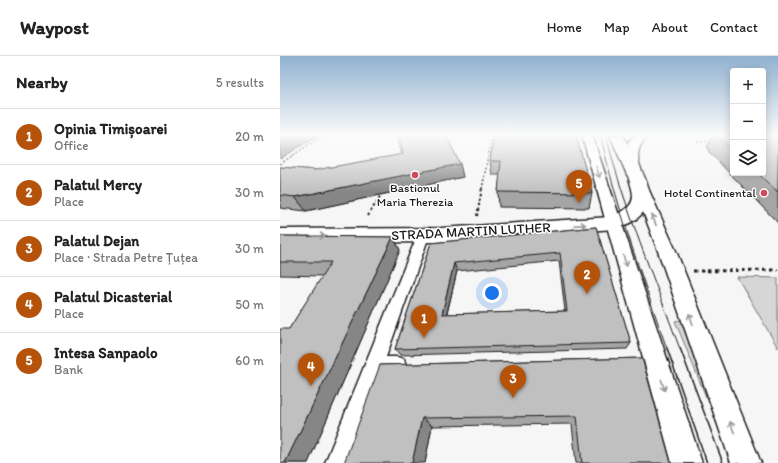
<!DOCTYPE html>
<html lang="en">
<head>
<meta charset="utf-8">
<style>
  :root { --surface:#fff; --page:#f6f6f6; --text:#222; --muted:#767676; --line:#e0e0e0; --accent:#b45309 }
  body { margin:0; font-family:Itim,sans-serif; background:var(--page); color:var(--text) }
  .controls { position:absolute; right:12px; top:12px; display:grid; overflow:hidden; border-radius:4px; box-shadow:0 2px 10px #0003 }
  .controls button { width:36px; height:36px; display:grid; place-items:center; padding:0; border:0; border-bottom:1px solid var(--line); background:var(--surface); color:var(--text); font:20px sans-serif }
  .you { position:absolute; left:212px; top:237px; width:14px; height:14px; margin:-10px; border:3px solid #fff; border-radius:50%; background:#1a73e8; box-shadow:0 0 0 6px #1a73e833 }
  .badge { display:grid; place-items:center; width:26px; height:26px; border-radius:50%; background:var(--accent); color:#fff; font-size:13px; font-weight:700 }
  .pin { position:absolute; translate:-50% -33px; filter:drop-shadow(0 1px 2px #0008) }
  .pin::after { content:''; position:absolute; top:21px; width:14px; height:12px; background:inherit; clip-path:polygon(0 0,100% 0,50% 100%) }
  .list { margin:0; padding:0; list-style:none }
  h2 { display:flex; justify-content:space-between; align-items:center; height:52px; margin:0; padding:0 16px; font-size:17px }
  h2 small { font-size:13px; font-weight:400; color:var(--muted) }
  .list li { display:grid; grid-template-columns:26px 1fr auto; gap:12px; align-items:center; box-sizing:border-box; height:56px; padding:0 16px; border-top:1px solid var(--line) }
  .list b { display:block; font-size:15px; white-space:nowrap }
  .list p { margin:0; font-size:13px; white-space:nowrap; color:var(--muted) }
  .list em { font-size:13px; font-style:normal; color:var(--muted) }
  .icon { flex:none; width:22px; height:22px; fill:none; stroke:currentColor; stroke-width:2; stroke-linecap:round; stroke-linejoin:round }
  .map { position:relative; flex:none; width:498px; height:407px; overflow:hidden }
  header { display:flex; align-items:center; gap:24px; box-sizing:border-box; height:56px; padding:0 20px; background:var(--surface); border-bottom:1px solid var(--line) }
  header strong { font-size:19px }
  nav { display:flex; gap:22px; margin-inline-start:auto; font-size:14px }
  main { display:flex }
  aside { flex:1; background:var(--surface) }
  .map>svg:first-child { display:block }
  .green { fill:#d6d6d6; stroke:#797979 }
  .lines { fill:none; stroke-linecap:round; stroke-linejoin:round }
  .pedestrian-casing { stroke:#1c1c1c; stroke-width:3 }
  .minor-casing { stroke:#1c1c1c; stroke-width:3 }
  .tertiary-casing { stroke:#1c1c1c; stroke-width:3 }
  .secondary-casing { stroke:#1c1c1c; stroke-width:3 }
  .path-far2 { stroke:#1c1c1c; stroke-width:1.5; stroke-dasharray:2 2; stroke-linecap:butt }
  .path-far1 { stroke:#1c1c1c; stroke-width:2; stroke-dasharray:2.5 2.5; stroke-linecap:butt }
  .path { stroke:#1c1c1c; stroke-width:3; stroke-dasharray:3.5 3.5; stroke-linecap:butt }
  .pedestrian { fill:#fff; fill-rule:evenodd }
  .minor { fill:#fff; fill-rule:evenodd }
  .tertiary { fill:#fff; fill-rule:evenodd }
  .secondary { fill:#fff; fill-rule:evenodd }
  .tram-far1 { stroke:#1c1c1c; stroke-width:1 }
  .tram { stroke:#1c1c1c; stroke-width:1.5 }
  .wall { fill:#a5a5a5; stroke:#1c1c1c; fill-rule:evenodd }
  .shaded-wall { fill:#868686; stroke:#1c1c1c }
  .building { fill:#c0c0c0; stroke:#1c1c1c; fill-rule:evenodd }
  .oneway { stroke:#999 }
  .poi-dot { fill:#d1495b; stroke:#fff; stroke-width:1.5 }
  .labels { text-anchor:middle; stroke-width:3; stroke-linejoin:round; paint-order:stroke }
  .far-poi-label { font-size:12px; fill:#1c1c1c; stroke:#fff }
  .street-label { font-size:14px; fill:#1c1c1c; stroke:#fff }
</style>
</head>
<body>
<header>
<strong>Waypost</strong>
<nav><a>Home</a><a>Map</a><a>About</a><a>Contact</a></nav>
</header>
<main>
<aside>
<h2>Nearby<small>5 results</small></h2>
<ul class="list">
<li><span class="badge">1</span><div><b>Opinia Timișoarei</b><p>Office</p></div><em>20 m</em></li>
<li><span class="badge">2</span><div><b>Palatul Mercy</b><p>Place</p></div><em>30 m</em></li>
<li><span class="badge">3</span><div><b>Palatul Dejan</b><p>Place · Strada Petre Țuțea</p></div><em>30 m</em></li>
<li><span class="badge">4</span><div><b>Palatul Dicasterial</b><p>Place</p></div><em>50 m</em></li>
<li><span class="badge">5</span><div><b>Intesa Sanpaolo</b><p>Bank</p></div><em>60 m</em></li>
</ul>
</aside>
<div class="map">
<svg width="498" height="407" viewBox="0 0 498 407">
  <rect width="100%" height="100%" fill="#f6f6f6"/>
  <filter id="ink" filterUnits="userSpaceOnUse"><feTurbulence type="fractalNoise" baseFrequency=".025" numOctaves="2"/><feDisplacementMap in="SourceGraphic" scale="8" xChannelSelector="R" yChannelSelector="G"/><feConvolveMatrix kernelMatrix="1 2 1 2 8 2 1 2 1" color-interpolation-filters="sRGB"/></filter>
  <g filter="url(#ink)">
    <g class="green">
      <polygon points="457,221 498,222 498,292"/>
      <polygon points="402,264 418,307 426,341 395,265"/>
    </g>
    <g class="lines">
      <g class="pedestrian-casing">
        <polygon id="pedestrian" points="143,175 148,177 149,180 106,301 117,301 124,303 126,310 124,317 117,319 99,320 69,407 45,407 137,180 138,177"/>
      </g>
      <g class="minor-casing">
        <g id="minor">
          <polygon points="302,79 312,79 422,407 392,407"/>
          <polygon points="361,128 366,129 368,132 396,195 481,407 451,407 378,195 354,132 356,129"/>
        </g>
      </g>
      <g class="tertiary-casing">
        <polygon id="tertiary" points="330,79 343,79 361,116 359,119 353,121 347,119"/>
      </g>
      <g class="secondary-casing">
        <path id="secondary" d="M354,79H368C363,85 359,90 358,98C357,108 364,118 367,128C376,153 356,167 334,173L161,186L0,187V173L161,172L331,161C337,158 345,155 350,149C360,137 341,113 344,98C345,90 349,85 354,79Z"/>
      </g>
      <g class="path-far2">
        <polyline points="116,79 122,101"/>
        <polyline points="417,86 431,85"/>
        <polyline points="0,108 43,79"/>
        <polyline points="202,133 212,79"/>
      </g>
      <g class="path-far1">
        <polyline points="88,160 101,139"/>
        <polyline points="197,160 202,132"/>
      </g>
      <polyline class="path" points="413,215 498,214"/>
      <use href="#pedestrian" class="pedestrian"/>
      <use href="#minor" class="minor"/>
      <use href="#tertiary" class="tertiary"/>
      <use href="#secondary" class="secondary"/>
      <g class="tram-far1">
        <path d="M326,79C344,152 374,222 400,293"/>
        <path d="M321,81C337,153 363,223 387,293"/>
      </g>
      <g class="tram">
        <polyline points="387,292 427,407"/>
        <polyline points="400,292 443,407"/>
      </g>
    </g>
    <g class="wall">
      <polygon points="214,79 312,137 309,152 219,151 218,136 220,119 212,119 210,105"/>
      <polygon points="433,79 453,79 453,117 483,117 498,79 498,167 428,95 429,93 427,91"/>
      <polygon points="180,108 183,121 26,155 0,152 0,111 35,114"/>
      <path d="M316,171L351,287L347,293L120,299L115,293L151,187ZM279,205L285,255L167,258L177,215Z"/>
      <polygon points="0,180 113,181 120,194 28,407 0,407 9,273 43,220 0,219"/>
      <polygon points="362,302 391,407 296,407 292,368 152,370 145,407 100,309"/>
    </g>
    <g class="shaded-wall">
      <polygon points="10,79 38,79 0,103 0,85"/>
      <polygon points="180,108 183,121 26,155 15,141"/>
      <polygon points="113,181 120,194 28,407 5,407"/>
      <polygon points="174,207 177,215 165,265 162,258"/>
      <polygon points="142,362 152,370 145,407 132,407"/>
    </g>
    <g class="building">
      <polygon points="0,79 10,79 0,85"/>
      <polygon points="118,79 166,79 180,108 15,141 0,139 0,111 35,114 123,98"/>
      <polygon points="214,79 296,79 312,137 218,136 221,105 210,105"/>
      <polygon points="436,79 439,79 438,79 453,79 453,95"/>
      <polygon points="483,79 498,79 498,136 477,117 483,117"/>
      <path d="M316,171L351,287L115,293L151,187ZM280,197L287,255L162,258L174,207Z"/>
      <polygon points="0,180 113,181 5,407 0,407 0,273 9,273 51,206 0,206"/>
      <polygon points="362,302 391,407 302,407 297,360 142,362 132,407 64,407 100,309"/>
    </g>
    <defs><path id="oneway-shaft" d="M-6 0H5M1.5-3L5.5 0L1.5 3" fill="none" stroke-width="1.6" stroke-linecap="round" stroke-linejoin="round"/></defs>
    <g class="oneway">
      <use href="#oneway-shaft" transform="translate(318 116) rotate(74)"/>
      <use href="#oneway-shaft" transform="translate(374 164) rotate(-111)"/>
      <use href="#oneway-shaft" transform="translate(300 169) rotate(-4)"/>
      <use href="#oneway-shaft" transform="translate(39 180)"/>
      <use href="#oneway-shaft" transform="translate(345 205) rotate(73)"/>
      <use href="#oneway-shaft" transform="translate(411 263) rotate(-110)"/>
      <use href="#oneway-shaft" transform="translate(383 329) rotate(73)"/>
      <use href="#oneway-shaft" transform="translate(452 371) rotate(-111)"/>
    </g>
  </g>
  <linearGradient id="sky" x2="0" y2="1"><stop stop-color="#90b1d0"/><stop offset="0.58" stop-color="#fbfbfb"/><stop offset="1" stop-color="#fbfbfb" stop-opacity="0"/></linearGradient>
  <rect width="498" height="136" fill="url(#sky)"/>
  <g class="poi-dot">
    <circle cx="135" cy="119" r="4"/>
    <circle cx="484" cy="137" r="4"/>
  </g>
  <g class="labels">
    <g class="far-poi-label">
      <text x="135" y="136">Bastionul<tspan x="135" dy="14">Maria Therezia</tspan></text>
      <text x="476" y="141" text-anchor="end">Hotel Continental</text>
    </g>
    <g class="street-label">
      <text transform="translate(191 175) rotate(-3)" y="5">STRADA MARTIN LUTHER</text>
    </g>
  </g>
</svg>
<div class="controls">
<button>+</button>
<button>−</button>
<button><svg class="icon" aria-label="layers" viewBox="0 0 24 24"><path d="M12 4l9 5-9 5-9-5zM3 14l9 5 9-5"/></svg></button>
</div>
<div class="you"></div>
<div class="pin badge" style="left:144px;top:282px">1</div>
<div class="pin badge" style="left:307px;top:238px">2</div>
<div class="pin badge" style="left:233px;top:342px">3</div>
<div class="pin badge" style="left:31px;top:330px">4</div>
<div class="pin badge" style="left:299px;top:147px">5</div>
</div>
</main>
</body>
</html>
